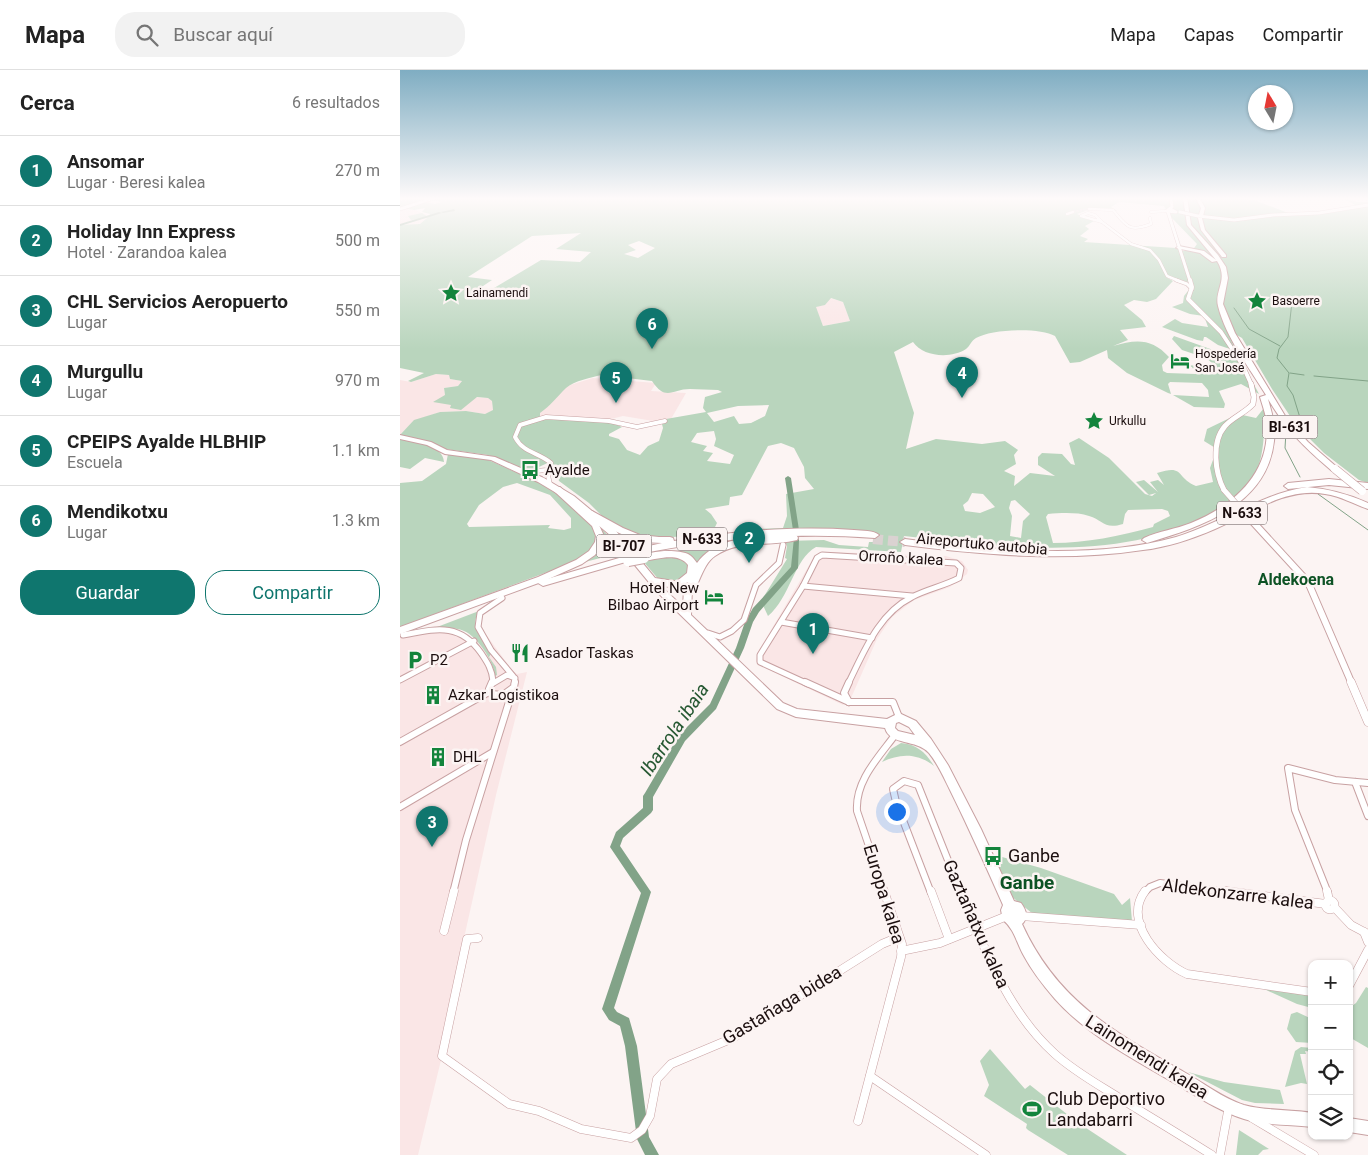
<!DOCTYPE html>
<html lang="es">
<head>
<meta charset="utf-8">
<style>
  :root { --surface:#fff; --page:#f2f2f2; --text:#222; --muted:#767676; --line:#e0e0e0; --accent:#0f766e }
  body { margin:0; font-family:Roboto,sans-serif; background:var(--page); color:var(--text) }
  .controls { position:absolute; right:15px; bottom:15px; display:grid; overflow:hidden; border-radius:10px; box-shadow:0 1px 4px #0004 }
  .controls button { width:45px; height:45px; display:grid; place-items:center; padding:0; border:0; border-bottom:1px solid var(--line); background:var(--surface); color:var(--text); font:25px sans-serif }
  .compass { position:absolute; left:848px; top:15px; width:45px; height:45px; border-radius:50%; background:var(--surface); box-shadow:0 1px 4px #0004; rotate:350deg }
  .you { position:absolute; left:496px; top:741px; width:18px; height:18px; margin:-12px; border:4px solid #fff; border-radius:50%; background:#1a73e8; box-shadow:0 0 0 8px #1a73e833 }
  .badge { display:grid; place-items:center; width:32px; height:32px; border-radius:50%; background:var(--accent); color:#fff; font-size:16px; font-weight:700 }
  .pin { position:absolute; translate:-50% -41px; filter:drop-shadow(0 1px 2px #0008) }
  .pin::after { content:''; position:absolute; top:26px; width:18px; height:15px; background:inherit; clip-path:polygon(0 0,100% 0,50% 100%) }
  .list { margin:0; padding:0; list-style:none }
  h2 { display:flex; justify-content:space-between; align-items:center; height:65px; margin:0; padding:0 20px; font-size:21px }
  h2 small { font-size:16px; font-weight:400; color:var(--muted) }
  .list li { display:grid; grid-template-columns:32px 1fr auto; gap:15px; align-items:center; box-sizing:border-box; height:70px; padding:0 20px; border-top:1px solid var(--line) }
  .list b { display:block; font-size:19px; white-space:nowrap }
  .list p { margin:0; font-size:16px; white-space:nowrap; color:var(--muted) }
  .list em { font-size:16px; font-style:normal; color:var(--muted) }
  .actions { display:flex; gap:10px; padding:15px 20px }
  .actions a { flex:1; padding:11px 0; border:1px solid var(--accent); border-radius:20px; text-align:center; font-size:18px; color:var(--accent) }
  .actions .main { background:var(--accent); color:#fff }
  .icon { flex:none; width:28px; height:28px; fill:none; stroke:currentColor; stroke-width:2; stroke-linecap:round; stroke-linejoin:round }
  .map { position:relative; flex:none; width:968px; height:1085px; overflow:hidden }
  header { display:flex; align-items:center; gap:30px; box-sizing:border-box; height:70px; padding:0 25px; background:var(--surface); border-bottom:1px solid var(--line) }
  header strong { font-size:24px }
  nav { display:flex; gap:28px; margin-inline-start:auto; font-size:18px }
  .search { width:350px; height:45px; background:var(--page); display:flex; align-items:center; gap:12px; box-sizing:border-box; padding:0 18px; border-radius:20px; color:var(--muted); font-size:19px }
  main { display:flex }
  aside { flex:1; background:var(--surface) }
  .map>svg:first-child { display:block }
  .built { fill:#fae6e6 }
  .green { fill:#b9d5bd; fill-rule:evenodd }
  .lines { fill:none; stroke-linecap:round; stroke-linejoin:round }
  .stream { stroke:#82a388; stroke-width:1 }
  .river { fill:#82a388; fill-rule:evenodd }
  .minor-tunnel { stroke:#dad2d1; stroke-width:2.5; stroke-dasharray:2.5 1; stroke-linecap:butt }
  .motorway-tunnel { stroke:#dad2d1; stroke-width:10; stroke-dasharray:10 5; stroke-linecap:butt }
  .minor-far5-casing { stroke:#c8a1a2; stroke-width:3 }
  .minor-far4-casing { stroke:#c8a1a2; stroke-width:4.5 }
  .minor-far3-casing { stroke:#c8a1a2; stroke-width:5 }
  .minor-far2-casing { stroke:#c8a1a2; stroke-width:7 }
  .minor-far1-casing { stroke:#c8a1a2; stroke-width:8 }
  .minor-casing { stroke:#c8a1a2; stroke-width:9 }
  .tertiary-far4-casing { stroke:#c8a1a2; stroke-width:4 }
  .tertiary-far3-casing { stroke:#c8a1a2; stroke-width:5 }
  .tertiary-far2-casing { stroke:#c8a1a2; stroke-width:6 }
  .tertiary-far1-casing { stroke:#c8a1a2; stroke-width:8 }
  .tertiary-casing { stroke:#c8a1a2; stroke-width:9 }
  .primary-casing { stroke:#c8a1a2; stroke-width:2 }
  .trunk-casing { stroke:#c8a1a2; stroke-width:2 }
  .motorway-casing { stroke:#c8a1a2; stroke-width:2 }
  .minor-far5 { stroke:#fff; stroke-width:2.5 }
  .minor-far4 { stroke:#fff; stroke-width:3 }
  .minor-far3 { stroke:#fff; stroke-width:4 }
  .minor-far2 { stroke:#fff; stroke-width:5 }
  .minor-far1 { stroke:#fff; stroke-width:6 }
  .minor { stroke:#fff; stroke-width:8 }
  .tertiary-far4 { stroke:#fff; stroke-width:3 }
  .tertiary-far3 { stroke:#fff; stroke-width:4 }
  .tertiary-far2 { stroke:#fff; stroke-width:5 }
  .tertiary-far1 { stroke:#fff; stroke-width:6 }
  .tertiary { stroke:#fff; stroke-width:8 }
  .primary { fill:#fff; fill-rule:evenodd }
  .trunk { fill:#fff; fill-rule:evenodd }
  .motorway { fill:#fff; fill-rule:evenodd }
  .tertiary-bridge-far2-casing { stroke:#c8a1a2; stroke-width:4; stroke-linecap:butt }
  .tertiary-bridge-far1-casing { stroke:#c8a1a2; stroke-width:6; stroke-linecap:butt }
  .tertiary-bridge-casing { stroke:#c8a1a2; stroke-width:8; stroke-linecap:butt }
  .motorway-bridge-far1-casing { stroke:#c8a1a2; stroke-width:9; stroke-linecap:butt }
  .motorway-bridge-casing { stroke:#c8a1a2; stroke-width:12; stroke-linecap:butt }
  .tertiary-bridge-far2 { stroke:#fff; stroke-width:3 }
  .tertiary-bridge-far1 { stroke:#fff; stroke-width:5 }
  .tertiary-bridge { stroke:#fff; stroke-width:6 }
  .motorway-bridge-far1 { stroke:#fff; stroke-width:8 }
  .motorway-bridge { stroke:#fff; stroke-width:10 }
  .labels { text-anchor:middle; stroke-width:5; stroke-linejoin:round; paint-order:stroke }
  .far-poi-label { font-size:12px; fill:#1b0e0e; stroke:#fcf4f3; text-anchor:start }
  .shield { fill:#fcf4f3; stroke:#5e5353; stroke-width:1 }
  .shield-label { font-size:14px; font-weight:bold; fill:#1b0e0e }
  .poi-label { font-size:15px; fill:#1b0e0e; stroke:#fcf4f3; text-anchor:start }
  .street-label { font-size:15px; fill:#1b0e0e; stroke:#fcf4f3 }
  .neighbourhood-label { font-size:16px; font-weight:bold; fill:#0d5224; stroke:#fcf4f3 }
  .near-poi-label { font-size:18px; fill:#1b0e0e; stroke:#fcf4f3; text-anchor:start }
  .near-street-label { font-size:18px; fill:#1b0e0e; stroke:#fcf4f3 }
  .near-water-label { font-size:19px; font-style:italic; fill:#265832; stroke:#fcf4f3 }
  .near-neighbourhood-label { font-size:19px; font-weight:bold; fill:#0d5224; stroke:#fcf4f3 }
</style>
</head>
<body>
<header>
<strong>Mapa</strong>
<div class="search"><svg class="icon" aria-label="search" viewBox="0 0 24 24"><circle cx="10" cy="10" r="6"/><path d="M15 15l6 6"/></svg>Buscar aquí</div>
<nav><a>Mapa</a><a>Capas</a><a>Compartir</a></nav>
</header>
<main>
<aside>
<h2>Cerca<small>6 resultados</small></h2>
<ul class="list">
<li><span class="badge">1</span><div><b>Ansomar</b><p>Lugar · Beresi kalea</p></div><em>270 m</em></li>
<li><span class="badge">2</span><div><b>Holiday Inn Express</b><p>Hotel · Zarandoa kalea</p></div><em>500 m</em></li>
<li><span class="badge">3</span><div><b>CHL Servicios Aeropuerto</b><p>Lugar</p></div><em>550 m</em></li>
<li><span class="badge">4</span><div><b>Murgullu</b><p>Lugar</p></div><em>970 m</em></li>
<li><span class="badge">5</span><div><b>CPEIPS Ayalde HLBHIP</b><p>Escuela</p></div><em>1.1 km</em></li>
<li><span class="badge">6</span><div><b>Mendikotxu</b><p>Lugar</p></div><em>1.3 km</em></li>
</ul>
<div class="actions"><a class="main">Guardar</a><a>Compartir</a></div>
</aside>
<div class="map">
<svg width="968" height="1085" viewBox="0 0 968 1085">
  <rect width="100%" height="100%" fill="#fcf4f3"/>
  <g class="built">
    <polygon points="8,138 14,140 36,148 13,156 0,156 0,140"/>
    <polygon points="430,228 443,232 450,251 423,256 415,236 425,235"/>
    <polygon points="36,304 49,305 50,309 62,311 58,316 44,318 45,325 88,328 92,331 93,340 85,344 66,341 40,342 14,351 0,365 0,310 11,312"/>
    <polygon points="193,308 256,313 251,321 286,323 271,349 253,351 223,346 211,349 140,348 138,344 167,316"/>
    <polygon points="430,482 546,486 562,491 568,500 567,504 550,517 514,530 492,547 477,569 451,628 443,635 359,595 356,591 358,582 414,487"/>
    <polygon points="10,553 12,567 34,562 52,562 65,569 65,571 85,563 112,600 117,604 127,602 96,725 62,877 42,986 18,1085 0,1085 0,557"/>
  </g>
  <g class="green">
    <path d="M7,127H27L23,129H28L23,132L35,134L42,132L34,130L38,127H835L854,130L888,143L934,142L959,137L940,127L958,132H968V413L959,410L924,383L896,355L872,319L842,268L826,259L836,281L818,275L806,267H804L803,271L797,270L762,257L775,249L782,253L808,257L804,246L790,244L772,237L783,233L784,226L791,217L766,207L773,211L756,229L747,232L734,230L724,235L742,250L746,257L720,260L728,270L713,276C736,269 752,268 769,287L762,295L763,301L767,303L796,304L792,297L785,295L817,297L806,288L782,280L772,269L774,266L841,290L859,324L841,314L819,321L825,334L824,338L794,337L773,325L809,327L808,320L802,313L770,312L768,314L771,324L768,323L727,303L708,288L707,280L680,292L670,293L655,266C640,257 591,259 576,268C571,271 570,276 566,279C551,289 523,287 513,272L494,282L514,343L506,379L536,369L582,374L605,371L618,380L614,385L616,394L604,401L615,406L614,416L630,403L655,406L638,395V387L642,383L662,384L671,394L675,395L669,373L679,368L709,388L745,424L752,426L756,423L749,425L736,412L744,410L758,422L750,412L758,410L764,415L757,403C785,394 775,407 796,416L813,412L810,398L817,379L804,371L807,359L838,344L856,348L864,338C865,365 864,400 845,421C837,430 823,436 813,442C724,494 601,477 504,466L501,482L416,477C394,489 390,528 368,546L361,531L387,489L385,488L387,476L385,471L424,470L439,475L468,477L469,472H473L475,463L426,459H356L383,458L387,446L386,424L414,419L405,408L404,397L394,378L381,373L368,376L342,425L330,427L329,435L305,439L311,444L317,453L311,465L252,468L236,465L209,453L189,433L159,411L152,391L130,401L88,385L45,379L24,370L0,365L14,350L40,342L66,341L85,344L93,340L92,331L88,328L77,327L61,340L50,338L51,335L33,332L45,325L44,318L58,316L62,311L50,309L49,305L36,304L11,312L8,311L24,303L0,298V155L20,154L27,148L11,150L8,146L22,143L28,147L30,144L22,142L25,138L14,140L0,137V131ZM719,132L764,136L769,145L797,174L792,181H782L776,178L684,172L688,169L680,166L689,159L685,156L694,151L677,144L688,140L717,141L711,137ZM181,163L156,179L191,182L180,192L141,190L89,221L74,222L92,210L68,207L132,166ZM239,171L255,178L238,188L224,184L236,180L228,175ZM431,228L443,232L450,251L423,256L416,237L425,235ZM202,305L252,311C266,332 272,319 290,319C299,319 309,320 318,320L322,322L305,327L303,338L306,342L266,349L259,352L262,354L263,358L259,371L248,376L240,385L227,380L219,369L209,366V364L222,357L204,349L140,346V343C150,336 157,327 166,318C174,311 192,307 202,305ZM369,335L365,346L351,353L339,354L334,346L314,352L307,343L338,336ZM314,361L316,369L314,376L334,385L330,394L307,391L313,383L303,381L307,376L291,372L297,363ZM572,423L583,424L595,437L580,443L565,441L563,435L568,431ZM615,430L630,444L623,451L621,468L610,466L612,446L609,438L611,431ZM762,439L768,441L770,446L754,454L753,457C720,466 686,473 653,473L646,447L648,444C661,443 677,442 689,446C703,450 704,460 723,454L725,444L728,440Z"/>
    <path d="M0,368C14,372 43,374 44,392L25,388L10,399L0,397Z"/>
    <path d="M48,384L86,389L136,411L167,430L196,460C201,475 187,483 177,491L0,557V413L22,411L46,394ZM117,413L150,425L171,448V458L164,460L148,458L150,455L69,457L67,454L79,435L103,417Z"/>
    <polygon points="193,450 224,482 181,493 201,474"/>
    <polygon points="327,473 313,480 290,515 286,512 293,489 250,485"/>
    <path d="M269,486H277L289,491V503C279,512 273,512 259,510L243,491Z"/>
    <path d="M79,541C69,557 82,569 92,582L89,587L96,597L97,605L95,606C94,592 78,567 64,561C56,557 46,559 37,557Z"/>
    <path d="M501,673C517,674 526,683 534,696C518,683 500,683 482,692L491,679Z"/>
    <polygon points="588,783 641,798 714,824 722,835 730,828 732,851 633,844 611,826"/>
    <polygon points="805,910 912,925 912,938 897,934 864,919"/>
    <polygon points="966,917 968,918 968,978 949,967 949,938 956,933"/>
    <polygon points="897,942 912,949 912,973 896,972 887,959 891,944"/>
    <polygon points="901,977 912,978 912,982 905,981 906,984 900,984 907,1014 901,1013 885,1017 895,981"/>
    <polygon points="590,979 625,1019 630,1015 677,1052 727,1085 668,1085 628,1060 626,1058 627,1054 584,1026 589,1015 580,991"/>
    <polygon points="788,1002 824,1012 880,1020 884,1034 855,1033 842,1030"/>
    <polygon points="839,1060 869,1079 863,1080 858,1085 836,1085"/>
  </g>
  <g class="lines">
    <g class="stream">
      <polyline points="892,232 888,267 879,279 877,288 889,303 887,316 893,325 901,351"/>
      <polyline points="834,238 849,259 880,276"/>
      <polyline points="890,303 904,305"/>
      <polyline points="914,306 968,311"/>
      <polyline points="886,362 885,378 900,407"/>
      <polyline points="918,424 968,460"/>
    </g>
    <g class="river">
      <polygon points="54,139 55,141 43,143 41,142"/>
      <polygon points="39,142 42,143 0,156 0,154"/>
      <polygon points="388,406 391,408 399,460 396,462 393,460 385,408"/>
      <polygon points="394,468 398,468 399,470 398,498 359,542 353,552 344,578 316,639 285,671 253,727 253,740 251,743 223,768 220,776 251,822 214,938 217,942 229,948 237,976 249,1067 259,1085 245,1085 237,1069 225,976 220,956 209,950 202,939 241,823 210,777 216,762 243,738 243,726 245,723 279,665 310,634 336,578 345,552 353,538 391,497"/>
    </g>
    <polyline class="minor-tunnel" points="673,142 689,139"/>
    <polyline class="motorway-tunnel" points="473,469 505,472"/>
    <g class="minor-far5-casing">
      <g id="minor-far5">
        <path d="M689,139L713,140C726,155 728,163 751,154L750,148"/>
        <polyline points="751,142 765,141"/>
        <polygon points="688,143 695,145 702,152 681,146"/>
        <polyline points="667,144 673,142"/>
        <polyline points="702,152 731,174 750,180 759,190 767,206 779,211"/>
      </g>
    </g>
    <g class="minor-far4-casing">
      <polyline id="minor-far4" points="776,210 787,214 792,219"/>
    </g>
    <g class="minor-far3-casing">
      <g id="minor-far3">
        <path d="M148,401L151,393C138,382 123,383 115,367L120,355L146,347L209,351L237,357L265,351"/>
        <polyline points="124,402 147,400 150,415"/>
      </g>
    </g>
    <g class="minor-far2-casing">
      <g id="minor-far2">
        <polyline points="403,516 512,526"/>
        <polyline points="102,528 80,543 78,557 91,580 113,606"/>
        <polyline points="381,552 472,568"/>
        <polyline points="308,563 320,567 332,561 344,550 356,515 379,493 383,475"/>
        <path d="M3,565C36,559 59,552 81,583C87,592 92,599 93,611"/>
        <polyline points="0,610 74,571"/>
        <polyline points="92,614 107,605 115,608 114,614"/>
        <path d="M408,614L360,592V585L403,516L417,488L422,485L556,493L561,498L559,508C544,516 527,519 512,527C478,544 464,582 448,614"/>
      </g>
    </g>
    <g class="minor-far1-casing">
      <g id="minor-far1">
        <polyline points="92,612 89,619 91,624 103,625 114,617 115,612"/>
        <polyline points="405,612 449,632"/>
        <polyline points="449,632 493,632 499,647"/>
        <polyline points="449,632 444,623 449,612"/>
        <polyline points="0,672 89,622"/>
        <polyline points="955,712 968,746"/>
        <polyline points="0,737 93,682"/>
        <polyline points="53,823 66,770 109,632 107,623"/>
        <path d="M485,823L457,741C455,711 478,688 495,665"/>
        <polyline points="531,823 496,732 493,719 504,711 518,715 561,823"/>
        <polyline points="744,823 750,817 760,813 836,823"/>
        <polyline points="928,823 895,740 888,698 935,710 968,713"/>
      </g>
    </g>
    <g class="minor-casing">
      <g id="minor">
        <polyline points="531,821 549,869"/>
        <path d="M561,821C584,879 608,942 655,984C675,1002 699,1015 721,1029C752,1048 782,1066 812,1085"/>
        <path d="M745,821C722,852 760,892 787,904L912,922"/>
        <polyline points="826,821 926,834"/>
        <polyline points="927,821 929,830"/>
        <circle cx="930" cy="835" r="4.5"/>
        <polyline points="935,838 951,855 968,864"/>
        <polyline points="621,846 741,855"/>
        <polyline points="44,861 54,821"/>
        <polyline points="964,862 968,872"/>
        <polyline points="78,868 67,869 42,986 109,1034 139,1041 181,1059 231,1068 242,1060 250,1046 257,1009 271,994 333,968 482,874 499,867"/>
        <polyline points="501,881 540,873 607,846"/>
        <polyline points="949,916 968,880"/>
        <polyline points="470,1006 586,1085"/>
        <polyline points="852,1048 914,1085"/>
        <polyline points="458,1051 501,887 502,874 484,821"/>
        <polyline points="820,1085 829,1036"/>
      </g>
    </g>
    <g class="tertiary-far4-casing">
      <g id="tertiary-far4">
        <polyline points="0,139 37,127"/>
        <polyline points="768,140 772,137 771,127"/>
        <polygon points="772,140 776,142 767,141"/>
        <polyline points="768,142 790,211"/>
        <polyline points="798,146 834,150 873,145 919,143 968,135"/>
      </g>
    </g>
    <g class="tertiary-far3-casing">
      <polyline id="tertiary-far3" points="790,210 792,217 788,229 821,262 842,294 852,316"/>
    </g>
    <g class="tertiary-far2-casing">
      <path id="tertiary-far2" d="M824,420C815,403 811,372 825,356C833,347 845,343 853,334L854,327L851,314"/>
    </g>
    <g class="tertiary-far1-casing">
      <polyline id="tertiary-far1" points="853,452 908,512 952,614"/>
    </g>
    <g class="tertiary-casing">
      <polyline id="tertiary" points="951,612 968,652"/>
    </g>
    <g class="primary-casing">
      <g id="primary">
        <path d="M0,365L31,372L47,380L95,387L144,408L174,426L216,461L255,508L280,512L291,515L292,517L291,545L383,633L397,639L487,649L499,643L516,651L531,669L548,695L581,759L614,831L621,833C626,840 629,847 622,854C657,931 714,962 784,1002C804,1013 822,1028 844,1035C866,1041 889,1039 912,1043V1057C889,1054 866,1056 844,1049C819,1041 798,1027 776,1014C734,989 688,966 655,929C643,915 632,901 624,886C616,872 615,860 603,850L601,840L603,835C586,797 569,758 550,720C544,708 538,694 529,683C517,669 490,676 485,658L396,647L377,639L257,522L210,465L168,430L138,412L91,390L45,384L27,375L0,369ZM262,516L284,519L283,537L263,518ZM499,652L509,657L515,665L498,661L495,658L496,653Z"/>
        <polygon points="949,1048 968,1051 968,1065 949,1062"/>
      </g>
    </g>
    <g class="trunk-casing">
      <polygon id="trunk" points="154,417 160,417 199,455 204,466 203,472 195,485 182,494 144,511 0,564 0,557 138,507 176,490 189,481 195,472 196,466 192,456 154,421"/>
    </g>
    <g class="motorway-casing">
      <g id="motorway">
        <path d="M783,127H787L791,155L818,185L826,197L828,208L823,234L835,263L887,349L908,372L939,399L938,401H932C905,378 887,361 868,329C872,343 876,357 874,371C867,436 800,457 747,473L742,470L744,468C759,461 776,459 791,453C835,435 873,401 866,349C865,342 862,334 860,327L866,325C849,297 826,268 818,236C814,220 829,210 817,191L812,192L800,183L776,178L779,176L804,181L816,190L787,155Z"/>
        <polygon points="795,127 799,127 805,138 803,146 799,145 801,138"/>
        <polygon points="798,148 802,148 805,160 826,185 826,187 822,187 801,160"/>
        <polygon points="929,409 968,413 968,419 929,415 888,419 884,416 888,413"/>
        <path d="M907,417C929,419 948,424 968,433V439C953,434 941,426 925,424C885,417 850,444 815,459C792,469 768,477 743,480C664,492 584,485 505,475L500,472L505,469C588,480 695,490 776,467C822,453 860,424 907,417Z"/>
        <path d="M192,441L223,458L240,465L259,467H270L273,468L274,471C333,461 394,456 454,460C462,461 474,460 479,465L475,468C395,462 318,468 239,484L234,481L236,479L262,473C234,473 211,460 189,446L188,444Z"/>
        <path d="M394,465L397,466L398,468L397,470C370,477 339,469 315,486C301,495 297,524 289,527L284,523L288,512L277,518L272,515L287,503L288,495C278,482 258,489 244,491L239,488C248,480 277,479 288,484C292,486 294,489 297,493C317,464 363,467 394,465Z"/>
        <polygon points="226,486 229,487 231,489 229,491 143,516 138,513 140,511"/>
      </g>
    </g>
    <use href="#minor-far5" class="minor-far5"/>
    <use href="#minor-far4" class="minor-far4"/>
    <use href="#minor-far3" class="minor-far3"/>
    <use href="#minor-far2" class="minor-far2"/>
    <use href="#minor-far1" class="minor-far1"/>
    <use href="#minor" class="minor"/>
    <use href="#tertiary-far4" class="tertiary-far4"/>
    <use href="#tertiary-far3" class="tertiary-far3"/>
    <use href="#tertiary-far2" class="tertiary-far2"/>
    <use href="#tertiary-far1" class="tertiary-far1"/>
    <use href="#tertiary" class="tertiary"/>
    <use href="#primary" class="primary"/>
    <use href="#trunk" class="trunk"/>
    <use href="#motorway" class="motorway"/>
    <g class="tertiary-bridge-far2-casing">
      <polyline id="tertiary-bridge-far2" points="780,142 798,146"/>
    </g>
    <g class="tertiary-bridge-far1-casing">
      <polyline id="tertiary-bridge-far1" points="824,420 849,448"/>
    </g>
    <g class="tertiary-bridge-casing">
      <polyline id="tertiary-bridge" points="848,446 853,452"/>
    </g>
    <g class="motorway-bridge-far1-casing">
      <polyline id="motorway-bridge-far1" points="935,399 962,421"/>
    </g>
    <g class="motorway-bridge-casing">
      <g id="motorway-bridge">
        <polyline points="223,485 239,481"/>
        <polyline points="228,491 244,488"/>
      </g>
    </g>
    <use href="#tertiary-bridge-far2" class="tertiary-bridge-far2"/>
    <use href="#tertiary-bridge-far1" class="tertiary-bridge-far1"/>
    <use href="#tertiary-bridge" class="tertiary-bridge"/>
    <use href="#motorway-bridge-far1" class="motorway-bridge-far1"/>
    <use href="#motorway-bridge" class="motorway-bridge"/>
  </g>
  <linearGradient id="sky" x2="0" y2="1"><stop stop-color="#7fadc2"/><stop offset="0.46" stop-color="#fefafa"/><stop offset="1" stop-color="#fefafa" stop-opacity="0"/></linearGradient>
  <rect width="968" height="279" fill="url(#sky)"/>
  <defs>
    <g id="sight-bare" transform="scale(1.5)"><path d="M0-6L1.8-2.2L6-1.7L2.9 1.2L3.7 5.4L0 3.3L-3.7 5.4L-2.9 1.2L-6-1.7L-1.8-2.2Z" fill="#13843c" stroke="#fcf4f3" stroke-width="2.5" paint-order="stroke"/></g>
    <g id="hotel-bare" transform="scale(1.5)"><path d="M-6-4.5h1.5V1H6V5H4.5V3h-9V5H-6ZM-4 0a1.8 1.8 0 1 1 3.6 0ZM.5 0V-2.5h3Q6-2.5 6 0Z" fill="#13843c" stroke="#fcf4f3" stroke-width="2.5" paint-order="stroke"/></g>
    <g id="bus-bare" transform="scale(1.5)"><path d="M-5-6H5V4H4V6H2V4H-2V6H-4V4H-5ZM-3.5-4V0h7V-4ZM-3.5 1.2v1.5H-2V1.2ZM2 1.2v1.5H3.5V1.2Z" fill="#13843c" stroke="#fcf4f3" stroke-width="2.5" paint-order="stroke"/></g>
    <g id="restaurant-bare" transform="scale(1.5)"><path d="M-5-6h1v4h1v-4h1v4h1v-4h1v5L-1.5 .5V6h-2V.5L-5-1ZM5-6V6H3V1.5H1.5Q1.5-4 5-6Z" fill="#13843c" stroke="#fcf4f3" stroke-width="2.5" paint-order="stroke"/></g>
    <g id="parking-bare" transform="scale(1.5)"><path d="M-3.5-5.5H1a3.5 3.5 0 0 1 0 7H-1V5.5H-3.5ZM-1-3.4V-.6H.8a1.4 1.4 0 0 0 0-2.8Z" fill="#13843c" stroke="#fcf4f3" stroke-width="2.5" paint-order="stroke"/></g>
    <g id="building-bare" transform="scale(1.5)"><path d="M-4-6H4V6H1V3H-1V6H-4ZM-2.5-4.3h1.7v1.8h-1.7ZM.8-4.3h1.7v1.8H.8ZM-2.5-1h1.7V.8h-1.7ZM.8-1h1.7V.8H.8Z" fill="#13843c" stroke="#fcf4f3" stroke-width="2.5" paint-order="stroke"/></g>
    <g id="stadium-bare" transform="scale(1.5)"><path d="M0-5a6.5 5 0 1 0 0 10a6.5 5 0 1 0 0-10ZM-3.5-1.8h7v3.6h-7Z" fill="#13843c" stroke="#fcf4f3" stroke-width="2.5" paint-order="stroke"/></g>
  </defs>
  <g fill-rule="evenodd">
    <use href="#sight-bare" x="51" y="223"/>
    <use href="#sight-bare" x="857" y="231"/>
    <use href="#hotel-bare" x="780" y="291"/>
    <use href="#sight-bare" x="694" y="351"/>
    <use href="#bus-bare" x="130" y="400"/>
    <use href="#hotel-bare" x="314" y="527"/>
    <use href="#restaurant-bare" x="120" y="583"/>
    <use href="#parking-bare" x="15" y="590"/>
    <use href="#building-bare" x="33" y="625"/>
    <use href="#building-bare" x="38" y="687"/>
    <use href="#bus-bare" x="593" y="786"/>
    <use href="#stadium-bare" x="632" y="1039"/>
  </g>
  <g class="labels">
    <g class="far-poi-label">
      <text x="66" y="227">Lainamendi</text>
      <text x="872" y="235">Basoerre</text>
      <text x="795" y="288">Hospedería<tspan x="795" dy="14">San José</tspan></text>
      <text x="709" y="355">Urkullu</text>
    </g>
    <g class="shield">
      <rect x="862.5" y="345.5" width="55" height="23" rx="4"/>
      <rect x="817" y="431.5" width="50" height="23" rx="4"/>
      <rect x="277" y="457.5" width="50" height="23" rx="4"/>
      <rect x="196.5" y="464.5" width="55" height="23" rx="4"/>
    </g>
    <g class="shield-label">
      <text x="890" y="362">BI-631</text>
      <text x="842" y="448">N-633</text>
      <text x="302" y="474">N-633</text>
      <text x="224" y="481">BI-707</text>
    </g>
    <g class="poi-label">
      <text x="145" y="405">Ayalde</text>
      <text x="299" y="523" text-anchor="end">Hotel New<tspan x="299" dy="17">Bilbao Airport</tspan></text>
      <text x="135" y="588">Asador Taskas</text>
      <text x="30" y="595">P2</text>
      <text x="48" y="630">Azkar Logistikoa</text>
      <text x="53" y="692">DHL</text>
    </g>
    <g class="street-label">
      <text transform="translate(582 474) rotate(5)" y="5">Aireportuko autobia</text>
      <text transform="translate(501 488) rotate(3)" y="5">Orroño kalea</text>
    </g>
    <g class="neighbourhood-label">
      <text x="896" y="515">Aldekoena</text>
    </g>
    <g class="near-poi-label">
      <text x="608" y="792">Ganbe</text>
      <text x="647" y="1035">Club Deportivo<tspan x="647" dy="21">Landabarri</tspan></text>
    </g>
    <g class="near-street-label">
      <text transform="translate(484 824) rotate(73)" y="6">Europa kalea</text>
      <text transform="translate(838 824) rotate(7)" y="6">Aldekonzarre kalea</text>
      <text transform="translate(576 854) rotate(66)" y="6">Gaztañatxu kalea</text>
      <text transform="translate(382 935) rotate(-31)" y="6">Gastañaga bidea</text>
      <text transform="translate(747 987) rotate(32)" y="6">Lainomendi kalea</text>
    </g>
    <g class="near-water-label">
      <text transform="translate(274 659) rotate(-56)" y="7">Ibarrola ibaia</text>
    </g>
    <g class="near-neighbourhood-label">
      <text x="627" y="819">Ganbe</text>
    </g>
  </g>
</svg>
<div class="controls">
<button>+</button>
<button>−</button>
<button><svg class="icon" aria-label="locate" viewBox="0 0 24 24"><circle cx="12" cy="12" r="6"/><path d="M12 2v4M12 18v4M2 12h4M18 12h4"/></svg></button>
<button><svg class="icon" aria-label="layers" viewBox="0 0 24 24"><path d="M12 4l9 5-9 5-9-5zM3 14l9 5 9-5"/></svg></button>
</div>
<svg class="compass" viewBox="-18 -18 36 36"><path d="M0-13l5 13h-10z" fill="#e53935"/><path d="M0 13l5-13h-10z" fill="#767676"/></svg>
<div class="you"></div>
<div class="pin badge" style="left:413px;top:584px">1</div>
<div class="pin badge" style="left:349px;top:493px">2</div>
<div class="pin badge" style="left:32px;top:777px">3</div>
<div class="pin badge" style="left:562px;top:328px">4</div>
<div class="pin badge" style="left:216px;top:333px">5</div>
<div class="pin badge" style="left:252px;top:279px">6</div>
</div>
</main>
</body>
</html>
